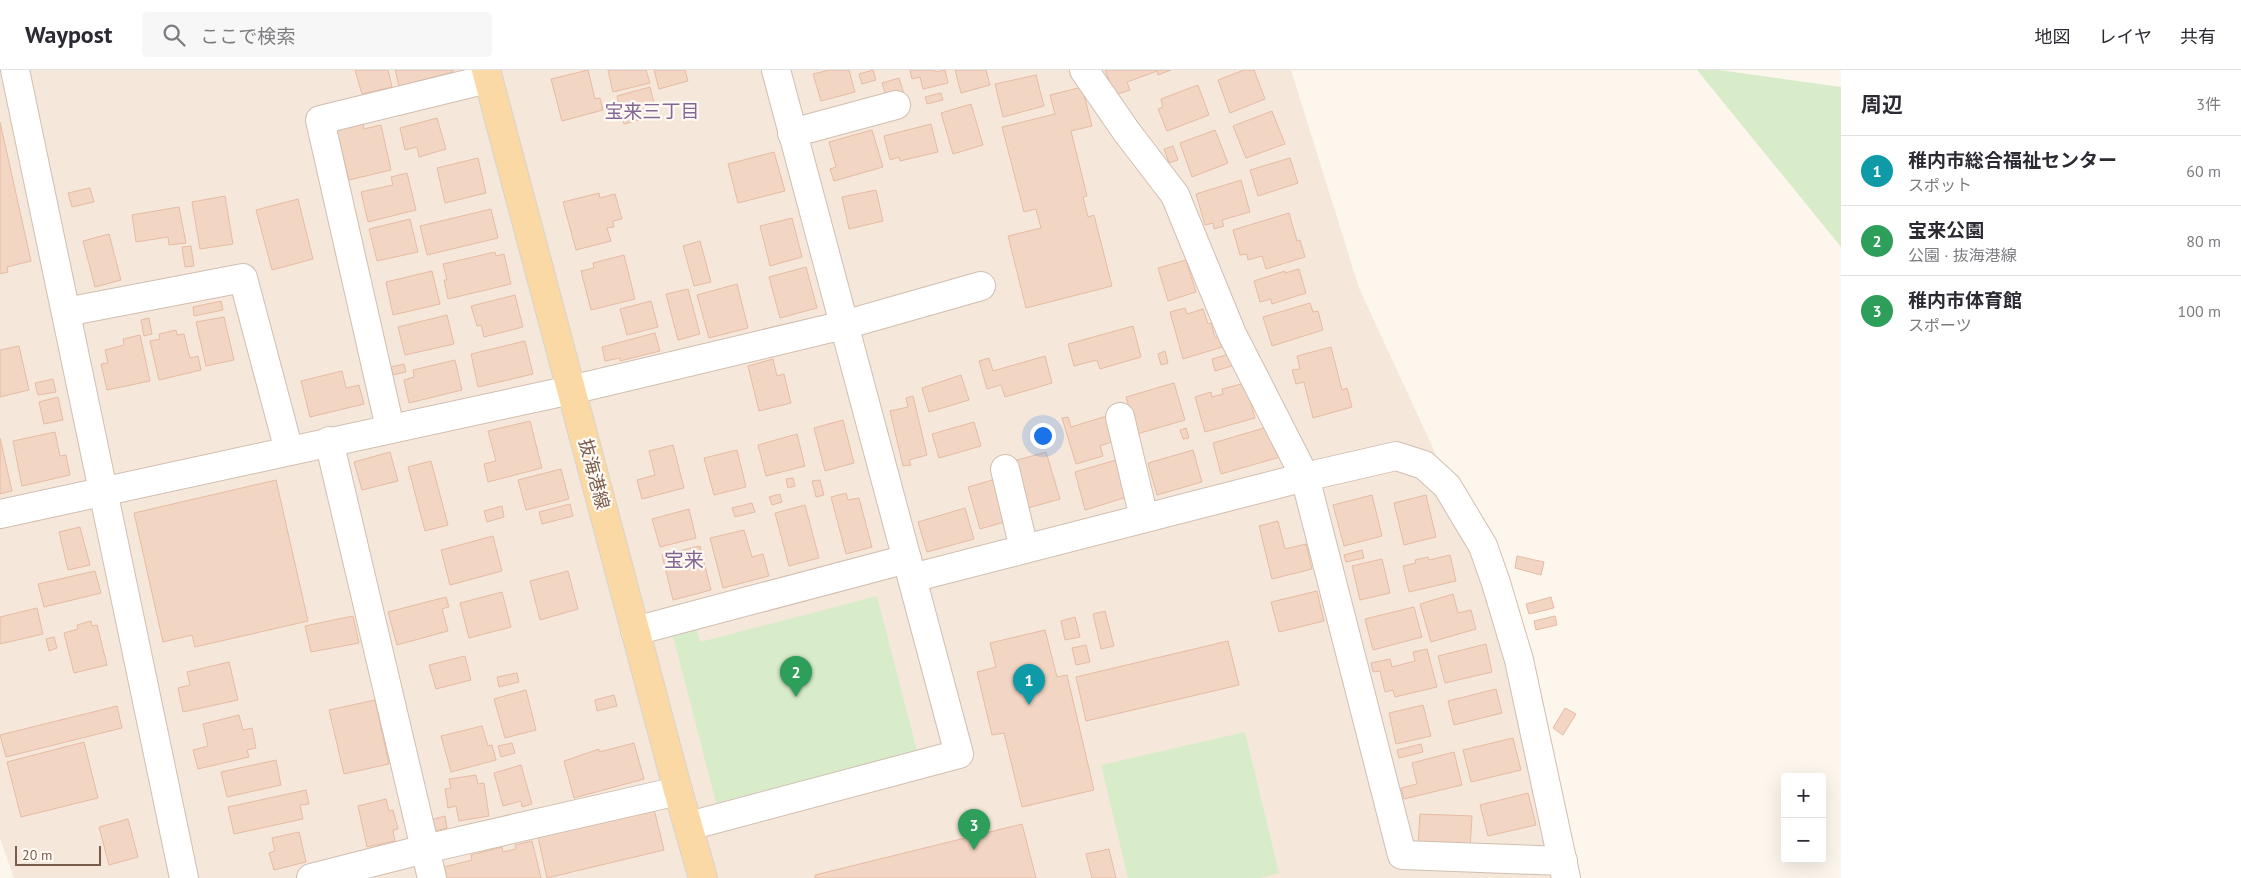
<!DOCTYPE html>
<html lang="ja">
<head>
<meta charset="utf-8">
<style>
  :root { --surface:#fff; --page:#f7f7f7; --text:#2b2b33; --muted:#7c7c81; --line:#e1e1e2; --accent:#e76f51 }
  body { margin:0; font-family:"PT Sans","Noto Sans JP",sans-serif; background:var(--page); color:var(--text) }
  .controls { position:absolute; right:15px; bottom:15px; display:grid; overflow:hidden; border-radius:5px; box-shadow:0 5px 20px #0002 }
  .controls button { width:45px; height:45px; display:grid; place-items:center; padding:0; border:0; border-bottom:1px solid var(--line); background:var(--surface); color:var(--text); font:25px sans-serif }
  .scale { position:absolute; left:15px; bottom:12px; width:86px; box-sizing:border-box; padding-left:5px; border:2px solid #7a5c4d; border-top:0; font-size:14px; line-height:18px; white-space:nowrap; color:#7a5c4d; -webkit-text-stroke:4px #fffaf3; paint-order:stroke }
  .you { position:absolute; left:1042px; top:365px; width:18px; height:18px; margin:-12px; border:4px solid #fff; border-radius:50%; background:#1a73e8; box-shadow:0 0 0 8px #1a73e833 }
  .badge { display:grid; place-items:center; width:32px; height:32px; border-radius:50%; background:var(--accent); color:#fff; font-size:16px; font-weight:700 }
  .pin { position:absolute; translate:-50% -41px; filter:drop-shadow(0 1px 2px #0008) }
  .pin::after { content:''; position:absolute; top:26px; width:18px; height:15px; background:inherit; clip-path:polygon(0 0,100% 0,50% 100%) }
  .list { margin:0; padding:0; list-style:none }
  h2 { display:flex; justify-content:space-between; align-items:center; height:65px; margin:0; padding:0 20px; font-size:21px }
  h2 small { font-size:16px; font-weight:400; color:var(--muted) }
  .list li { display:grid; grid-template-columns:32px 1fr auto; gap:15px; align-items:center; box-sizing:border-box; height:70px; padding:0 20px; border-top:1px solid var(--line) }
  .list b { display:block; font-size:19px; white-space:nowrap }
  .list p { margin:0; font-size:16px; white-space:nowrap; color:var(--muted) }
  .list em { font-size:16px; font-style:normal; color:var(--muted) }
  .icon { flex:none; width:28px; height:28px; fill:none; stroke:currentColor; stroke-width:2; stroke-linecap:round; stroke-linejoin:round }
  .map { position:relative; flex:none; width:1841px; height:808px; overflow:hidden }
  header { display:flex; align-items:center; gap:30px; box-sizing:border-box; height:70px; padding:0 25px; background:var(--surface); border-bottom:1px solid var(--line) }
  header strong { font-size:24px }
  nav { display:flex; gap:28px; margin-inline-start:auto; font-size:18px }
  .search { width:350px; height:45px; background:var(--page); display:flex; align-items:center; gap:12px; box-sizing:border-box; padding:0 18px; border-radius:5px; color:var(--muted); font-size:19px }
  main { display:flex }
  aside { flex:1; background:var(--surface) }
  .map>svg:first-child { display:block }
  .residential { fill:#f5e8da }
  .green { fill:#d8ecc9 }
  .building { fill:#f3d5c3; stroke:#e6bba3 }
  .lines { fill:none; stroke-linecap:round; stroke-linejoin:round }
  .minor-casing { stroke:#d1beb0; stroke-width:30 }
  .major-casing { stroke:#dad1cd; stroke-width:30 }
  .minor { stroke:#fff; stroke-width:28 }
  .major { stroke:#fbd9a5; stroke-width:28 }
  .labels { text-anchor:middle; stroke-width:4.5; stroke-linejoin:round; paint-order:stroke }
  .street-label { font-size:18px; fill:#7a5c4d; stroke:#fffaf3 }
  .neighbourhood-label { font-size:19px; fill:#846695; stroke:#fffaf3 }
  .quarter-label { font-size:20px; fill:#846695; stroke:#fffaf3 }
</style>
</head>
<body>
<header>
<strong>Waypost</strong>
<div class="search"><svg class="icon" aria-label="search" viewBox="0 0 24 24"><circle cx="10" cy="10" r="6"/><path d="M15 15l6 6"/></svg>ここで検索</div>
<nav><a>地図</a><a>レイヤ</a><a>共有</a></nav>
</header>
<main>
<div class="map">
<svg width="1841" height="808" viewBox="0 0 1841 808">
  <rect width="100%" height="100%" fill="#fdf6ec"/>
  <polygon class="residential" points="0,0 1291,0 1359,218 1439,391 1495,470 1577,808 14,808 0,768"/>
  <g class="green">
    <polygon points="1697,0 1719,0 1841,17 1841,177"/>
    <polygon points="877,526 917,681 716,733 672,562 696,556 700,572"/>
    <polygon points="1245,662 1279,803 1259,808 1128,808 1101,695"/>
  </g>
  <g class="building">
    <polygon points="355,0 388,0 392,17 362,24"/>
    <polygon points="395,0 453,0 453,2 399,16"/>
    <polygon points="588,0 595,29 600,28 603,40 562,51 551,9"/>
    <polygon points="608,0 646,0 650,13 613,22"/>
    <polygon points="654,0 685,0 688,11 659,19"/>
    <polygon points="829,0 849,0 855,22 821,31 813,4"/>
    <polygon points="873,0 876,10 862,14 859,4"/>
    <polygon points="910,0 934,0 935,2 945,0 948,13 923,19 920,7 912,9"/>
    <polygon points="955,0 986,0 990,15 961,23"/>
    <polygon points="1105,0 1171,0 1158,5 1157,1 1127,12 1130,20 1115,25"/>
    <polygon points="1244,0 1254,0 1265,29 1230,43 1218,10"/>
    <polygon points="1036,5 1044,36 1003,47 995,14"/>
    <polygon points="899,8 904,24 887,29 882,13"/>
    <polygon points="1198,15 1209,45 1167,61 1158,39 1163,37 1161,29"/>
    <polygon points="650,17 657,45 624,54 617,26"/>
    <polygon points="1082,17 1092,56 1071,61 1087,126 1083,127 1088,147 1094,145 1112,216 1026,238 1008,166 1041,158 1036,139 1024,142 1002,57 1055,44 1050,25"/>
    <polygon points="941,23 943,30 927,34 925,27"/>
    <polygon points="971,34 983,75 953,84 941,43"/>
    <polygon points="1272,41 1285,74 1246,88 1233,56"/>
    <polygon points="437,48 446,79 419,87 417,77 405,80 400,58"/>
    <polygon points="349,50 351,57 363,54 364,59 381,55 391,100 349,110 335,54"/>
    <polygon points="0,52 31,191 7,197 8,202 0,204"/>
    <polygon points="931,54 938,82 900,91 899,87 890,90 884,66"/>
    <polygon points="872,60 883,97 834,111 830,99 836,97 829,72"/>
    <polygon points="1215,60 1228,93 1192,107 1180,73"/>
    <polygon points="1173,76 1178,90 1169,93 1164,79"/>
    <polygon points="774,82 785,121 738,133 728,94"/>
    <polygon points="478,88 486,123 445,133 437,98"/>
    <polygon points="1290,88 1298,113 1258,126 1250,100"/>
    <polygon points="407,103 416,140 368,152 361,122 393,115 391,107"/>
    <polygon points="1241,110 1250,142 1222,150 1224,156 1214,159 1213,153 1205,155 1196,124"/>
    <polygon points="90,118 94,132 72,137 68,123"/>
    <polygon points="876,120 883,151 849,159 842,127"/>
    <polygon points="599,123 600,128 615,124 622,149 613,151 614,157 607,158 611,171 576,180 563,132"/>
    <polygon points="225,126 233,174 200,179 192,132"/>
    <polygon points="298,129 313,189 272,200 256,140"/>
    <polygon points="179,137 186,173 169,175 168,167 136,172 132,145"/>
    <polygon points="491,139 498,168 427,185 420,156"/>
    <polygon points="1289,143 1297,171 1300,170 1305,187 1266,199 1262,186 1248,190 1247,184 1240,185 1233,160"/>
    <polygon points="792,148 802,187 770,196 760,156"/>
    <polygon points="410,149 418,182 377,191 369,159"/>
    <polygon points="109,164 121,210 95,217 83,171"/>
    <polygon points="700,171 711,212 694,216 683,176"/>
    <polygon points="191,176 194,196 185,197 182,177"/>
    <polygon points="495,182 496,186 504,184 511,214 448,229 444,210 447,210 443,194"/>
    <polygon points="624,185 635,229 591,240 581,201 594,198 593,193"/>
    <polygon points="1186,190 1196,222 1168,231 1158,198"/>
    <polygon points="806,197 817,238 780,248 769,207"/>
    <polygon points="1299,199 1306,223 1272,234 1271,229 1260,232 1254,211 1285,201 1285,203"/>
    <polygon points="432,201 440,234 393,245 386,212"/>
    <polygon points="737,214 748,258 709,268 697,225"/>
    <polygon points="688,219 700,264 678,270 666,224"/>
    <polygon points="515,225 523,257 484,267 481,255 477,256 471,236"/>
    <polygon points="221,231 223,240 194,246 193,237"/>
    <polygon points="651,231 658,257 627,265 620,239"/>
    <polygon points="1310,233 1313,242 1318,241 1323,260 1272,276 1263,247"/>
    <polygon points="1185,238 1187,244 1203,239 1208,254 1211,253 1215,268 1219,266 1222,277 1183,289 1170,242"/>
    <polygon points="447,245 454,274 405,285 398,257"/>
    <polygon points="224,247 234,290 206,296 196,252"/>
    <polygon points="149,248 152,264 144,266 141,250"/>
    <polygon points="1133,256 1141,287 1100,299 1097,290 1074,296 1068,274"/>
    <polygon points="176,260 177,265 184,264 190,288 198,286 201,300 159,310 150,271 160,269 159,264"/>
    <polygon points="655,263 660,281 620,291 620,288 605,291 602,277"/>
    <polygon points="140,265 150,311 107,320 101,294 108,293 105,280 124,275 123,269"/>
    <polygon points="525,271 533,304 478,317 471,284"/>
    <polygon points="19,276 29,320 0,327 0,280"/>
    <polygon points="1331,277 1342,320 1347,318 1352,337 1313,348 1304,312 1296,314 1292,300 1300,299 1297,286"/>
    <polygon points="1165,281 1168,293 1161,295 1158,284"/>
    <polygon points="1229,284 1232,296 1215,301 1212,289"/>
    <polygon points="1045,286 1052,313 1005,327 1001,315 987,319 979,291 989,288 993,301"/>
    <polygon points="773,289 777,306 784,304 791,333 759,341 748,296"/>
    <polygon points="455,290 462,320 409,333 404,310 414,307 413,300"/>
    <polygon points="404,294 406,302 393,305 391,297"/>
    <polygon points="342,301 346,318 359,315 364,334 310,347 301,311"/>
    <polygon points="961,305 969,330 929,342 922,318"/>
    <polygon points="53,309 56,322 38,325 35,313"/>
    <polygon points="1174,313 1185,350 1137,364 1126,327"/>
    <polygon points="1245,313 1255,348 1205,362 1195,327 1211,322 1212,327 1223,324 1222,319"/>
    <polygon points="913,326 927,385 909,390 911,395 903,396 890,341 908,337 906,328"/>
    <polygon points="58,327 63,350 44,354 39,332"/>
    <polygon points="1107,346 1114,371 1100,376 1103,386 1076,394 1062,348 1068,347 1071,357"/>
    <polygon points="843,350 854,393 825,401 814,358"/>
    <polygon points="530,351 542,398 488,412 484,394 496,391 488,361"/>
    <polygon points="974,352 981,376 939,388 932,364"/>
    <polygon points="1271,356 1280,387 1221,404 1213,373"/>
    <polygon points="1186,358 1189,368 1183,369 1180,360"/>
    <polygon points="55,362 60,386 66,385 70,405 22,416 13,371"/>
    <polygon points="797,364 805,396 766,406 758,375"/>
    <polygon points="0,368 12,421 0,424"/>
    <polygon points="673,375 684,418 642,429 637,410 655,405 649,381"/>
    <polygon points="737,380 746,417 714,425 704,388"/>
    <polygon points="1193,380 1202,412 1157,425 1148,393"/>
    <polygon points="390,382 398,411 362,420 354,392"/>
    <polygon points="1046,382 1060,429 1028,438 1014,391"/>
    <polygon points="1116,390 1127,427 1085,440 1075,402"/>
    <polygon points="431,391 448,455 425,461 408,397"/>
    <polygon points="561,399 569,429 526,440 518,410"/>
    <polygon points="793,408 795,416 788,418 786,409"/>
    <polygon points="996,409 1008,451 980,459 968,417"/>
    <polygon points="276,410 308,551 195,577 192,565 163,572 134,443"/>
    <polygon points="820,410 824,425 816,427 812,411"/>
    <polygon points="846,423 848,430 859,428 872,477 846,484 831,427"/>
    <polygon points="780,424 782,432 772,435 769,427"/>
    <polygon points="1372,425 1382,466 1344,476 1333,435"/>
    <polygon points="1426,425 1436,467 1404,475 1394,433"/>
    <polygon points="752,433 755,442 735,447 732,438"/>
    <polygon points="570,434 573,446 542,454 539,442"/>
    <polygon points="805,435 819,488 789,496 775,443"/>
    <polygon points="502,436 504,447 487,452 484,441"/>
    <polygon points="965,438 974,469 927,482 918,452"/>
    <polygon points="689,439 696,468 660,477 652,449"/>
    <polygon points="1278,451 1285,479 1306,474 1312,499 1272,509 1259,456"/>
    <polygon points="80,457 90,495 68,500 59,462"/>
    <polygon points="744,460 752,487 763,484 769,506 723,518 710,468"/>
    <polygon points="493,466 502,501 450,515 441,480"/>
    <polygon points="700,476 711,520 673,530 662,485"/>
    <polygon points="1362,480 1364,488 1346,492 1344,485"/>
    <polygon points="1450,485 1456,511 1409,522 1403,496 1416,493 1415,490 1428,487 1429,490"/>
    <polygon points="1517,486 1544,492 1541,505 1515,498"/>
    <polygon points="1382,489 1390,523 1360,530 1352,496"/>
    <polygon points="95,501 101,523 44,537 38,514"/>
    <polygon points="568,501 578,539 540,550 530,511"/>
    <polygon points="1317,521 1324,551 1279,562 1271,532"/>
    <polygon points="502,522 511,557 469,568 460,533"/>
    <polygon points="1453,524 1458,543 1471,540 1476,559 1431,572 1420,534"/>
    <polygon points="446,527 449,537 442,539 448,561 397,575 388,542"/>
    <polygon points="1551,527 1554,538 1529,544 1526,534"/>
    <polygon points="1414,537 1422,567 1373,580 1365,549"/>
    <polygon points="37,538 43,564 0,574 0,547"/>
    <polygon points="1105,541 1114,576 1101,579 1093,544"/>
    <polygon points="353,546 359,573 311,582 305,556"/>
    <polygon points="1555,546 1557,555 1536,560 1534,551"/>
    <polygon points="1075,547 1080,567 1065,570 1061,551"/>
    <polygon points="91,551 92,556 97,555 107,595 74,603 64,563 78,559 77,555"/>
    <polygon points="1045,560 1057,607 1067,605 1094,720 1022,737 1004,663 992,665 977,602 996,597 990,573"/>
    <polygon points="54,567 57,578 49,581 46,569"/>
    <polygon points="1228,571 1239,615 1086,651 1076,607"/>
    <polygon points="1486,574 1492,602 1445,613 1438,586"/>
    <polygon points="1086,575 1090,592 1076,595 1072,578"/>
    <polygon points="1427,579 1437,617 1395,627 1393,620 1385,622 1380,601 1373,602 1371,593 1390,589 1392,597 1415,591 1413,582"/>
    <polygon points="465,586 471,610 436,619 429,595"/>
    <polygon points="229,592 238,630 183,642 178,618 190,615 187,602"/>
    <polygon points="517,603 519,612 499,617 497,607"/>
    <polygon points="1496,619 1502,643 1454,655 1448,631"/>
    <polygon points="526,620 536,660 505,668 494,629"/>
    <polygon points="614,625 617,636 597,641 595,630"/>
    <polygon points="375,630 389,694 344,704 329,640"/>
    <polygon points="1423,635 1431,666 1396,674 1389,643"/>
    <polygon points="117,636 122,658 6,687 0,665"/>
    <polygon points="1565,638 1576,644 1563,665 1553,658"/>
    <polygon points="239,645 243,660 252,658 256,678 247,680 249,687 198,699 193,680 208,676 203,654"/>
    <polygon points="482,656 488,676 492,675 496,690 451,702 441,666"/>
    <polygon points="1513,668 1521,700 1471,712 1463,680"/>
    <polygon points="84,672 98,728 21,747 7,692"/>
    <polygon points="512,673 515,683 501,687 498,676"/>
    <polygon points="634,673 644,709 574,728 564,691 599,679 599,682"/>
    <polygon points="1421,674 1423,682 1399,688 1397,680"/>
    <polygon points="1454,682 1462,715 1404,729 1401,718 1417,714 1412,693"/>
    <polygon points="276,690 281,715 227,727 221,702"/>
    <polygon points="521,695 532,734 522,737 521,731 503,736 494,703"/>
    <polygon points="476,705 478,714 484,713 489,746 459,751 456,736 448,738 445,719 451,718 449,709"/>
    <polygon points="306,720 309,734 300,735 303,749 234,764 228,737"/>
    <polygon points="1528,723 1536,755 1488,766 1480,735"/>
    <polygon points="386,729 389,741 393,740 398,759 393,760 395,771 367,777 358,736"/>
    <polygon points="654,739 664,780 547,808 538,767"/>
    <polygon points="1420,744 1472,746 1470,779 1418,777"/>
    <polygon points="445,746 447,758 432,762 430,750"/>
    <polygon points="128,749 138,787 109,795 99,757"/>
    <polygon points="1022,754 1036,808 815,808 815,805"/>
    <polygon points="299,762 306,792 274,800 269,783 275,781 272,768"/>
    <polygon points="532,771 541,808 447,808 444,797 472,790 471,785 502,777 503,782 516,779 515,775"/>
    <polygon points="1109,779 1116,808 1092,808 1086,784"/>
  </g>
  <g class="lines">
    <g class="minor-casing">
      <g id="minor">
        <polyline points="15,0 184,808"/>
        <polyline points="1084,0 1126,61 1175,125 1232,264 1305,407 1402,785 1563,791"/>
        <polyline points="792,63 896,35"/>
        <polyline points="66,242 243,208 289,381"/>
        <polyline points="1120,347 1144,448"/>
        <polyline points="390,358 320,50 488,9"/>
        <polyline points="329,371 432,808"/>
        <polyline points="1005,399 1024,479"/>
        <polyline points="0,444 571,320 844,255 981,216"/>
        <polyline points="912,508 1305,407 1396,386 1424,395 1447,416 1483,476 1496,513 1519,590 1566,808"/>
        <polyline points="635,561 907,489"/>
        <polyline points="689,756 959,684 776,0"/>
        <polyline points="311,808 425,779 678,721"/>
      </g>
    </g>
    <g class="major-casing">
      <polyline id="major" points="486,0 678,721 703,808"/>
    </g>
    <use href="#minor" class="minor"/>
    <use href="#major" class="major"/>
  </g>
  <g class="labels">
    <g class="street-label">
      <text transform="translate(594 404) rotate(75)" y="6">抜海港線</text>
    </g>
    <g class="neighbourhood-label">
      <text x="652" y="48">宝来三丁目</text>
    </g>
    <g class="quarter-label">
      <text x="684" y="497">宝来</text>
    </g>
  </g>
</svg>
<div class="controls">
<button>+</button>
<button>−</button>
</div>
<div class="scale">20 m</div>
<div class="you"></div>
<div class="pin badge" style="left:1029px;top:635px;background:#0f9aa8">1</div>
<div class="pin badge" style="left:796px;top:627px;background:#2e9e5b">2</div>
<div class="pin badge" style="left:974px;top:780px;background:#2e9e5b">3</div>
</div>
<aside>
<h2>周辺<small>3件</small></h2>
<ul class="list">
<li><span class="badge" style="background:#0f9aa8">1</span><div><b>稚内市総合福祉センター</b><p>スポット</p></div><em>60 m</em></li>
<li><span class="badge" style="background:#2e9e5b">2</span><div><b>宝来公園</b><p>公園 · 抜海港線</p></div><em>80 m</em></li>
<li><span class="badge" style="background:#2e9e5b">3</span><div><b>稚内市体育館</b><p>スポーツ</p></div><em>100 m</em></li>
</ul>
</aside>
</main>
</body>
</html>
